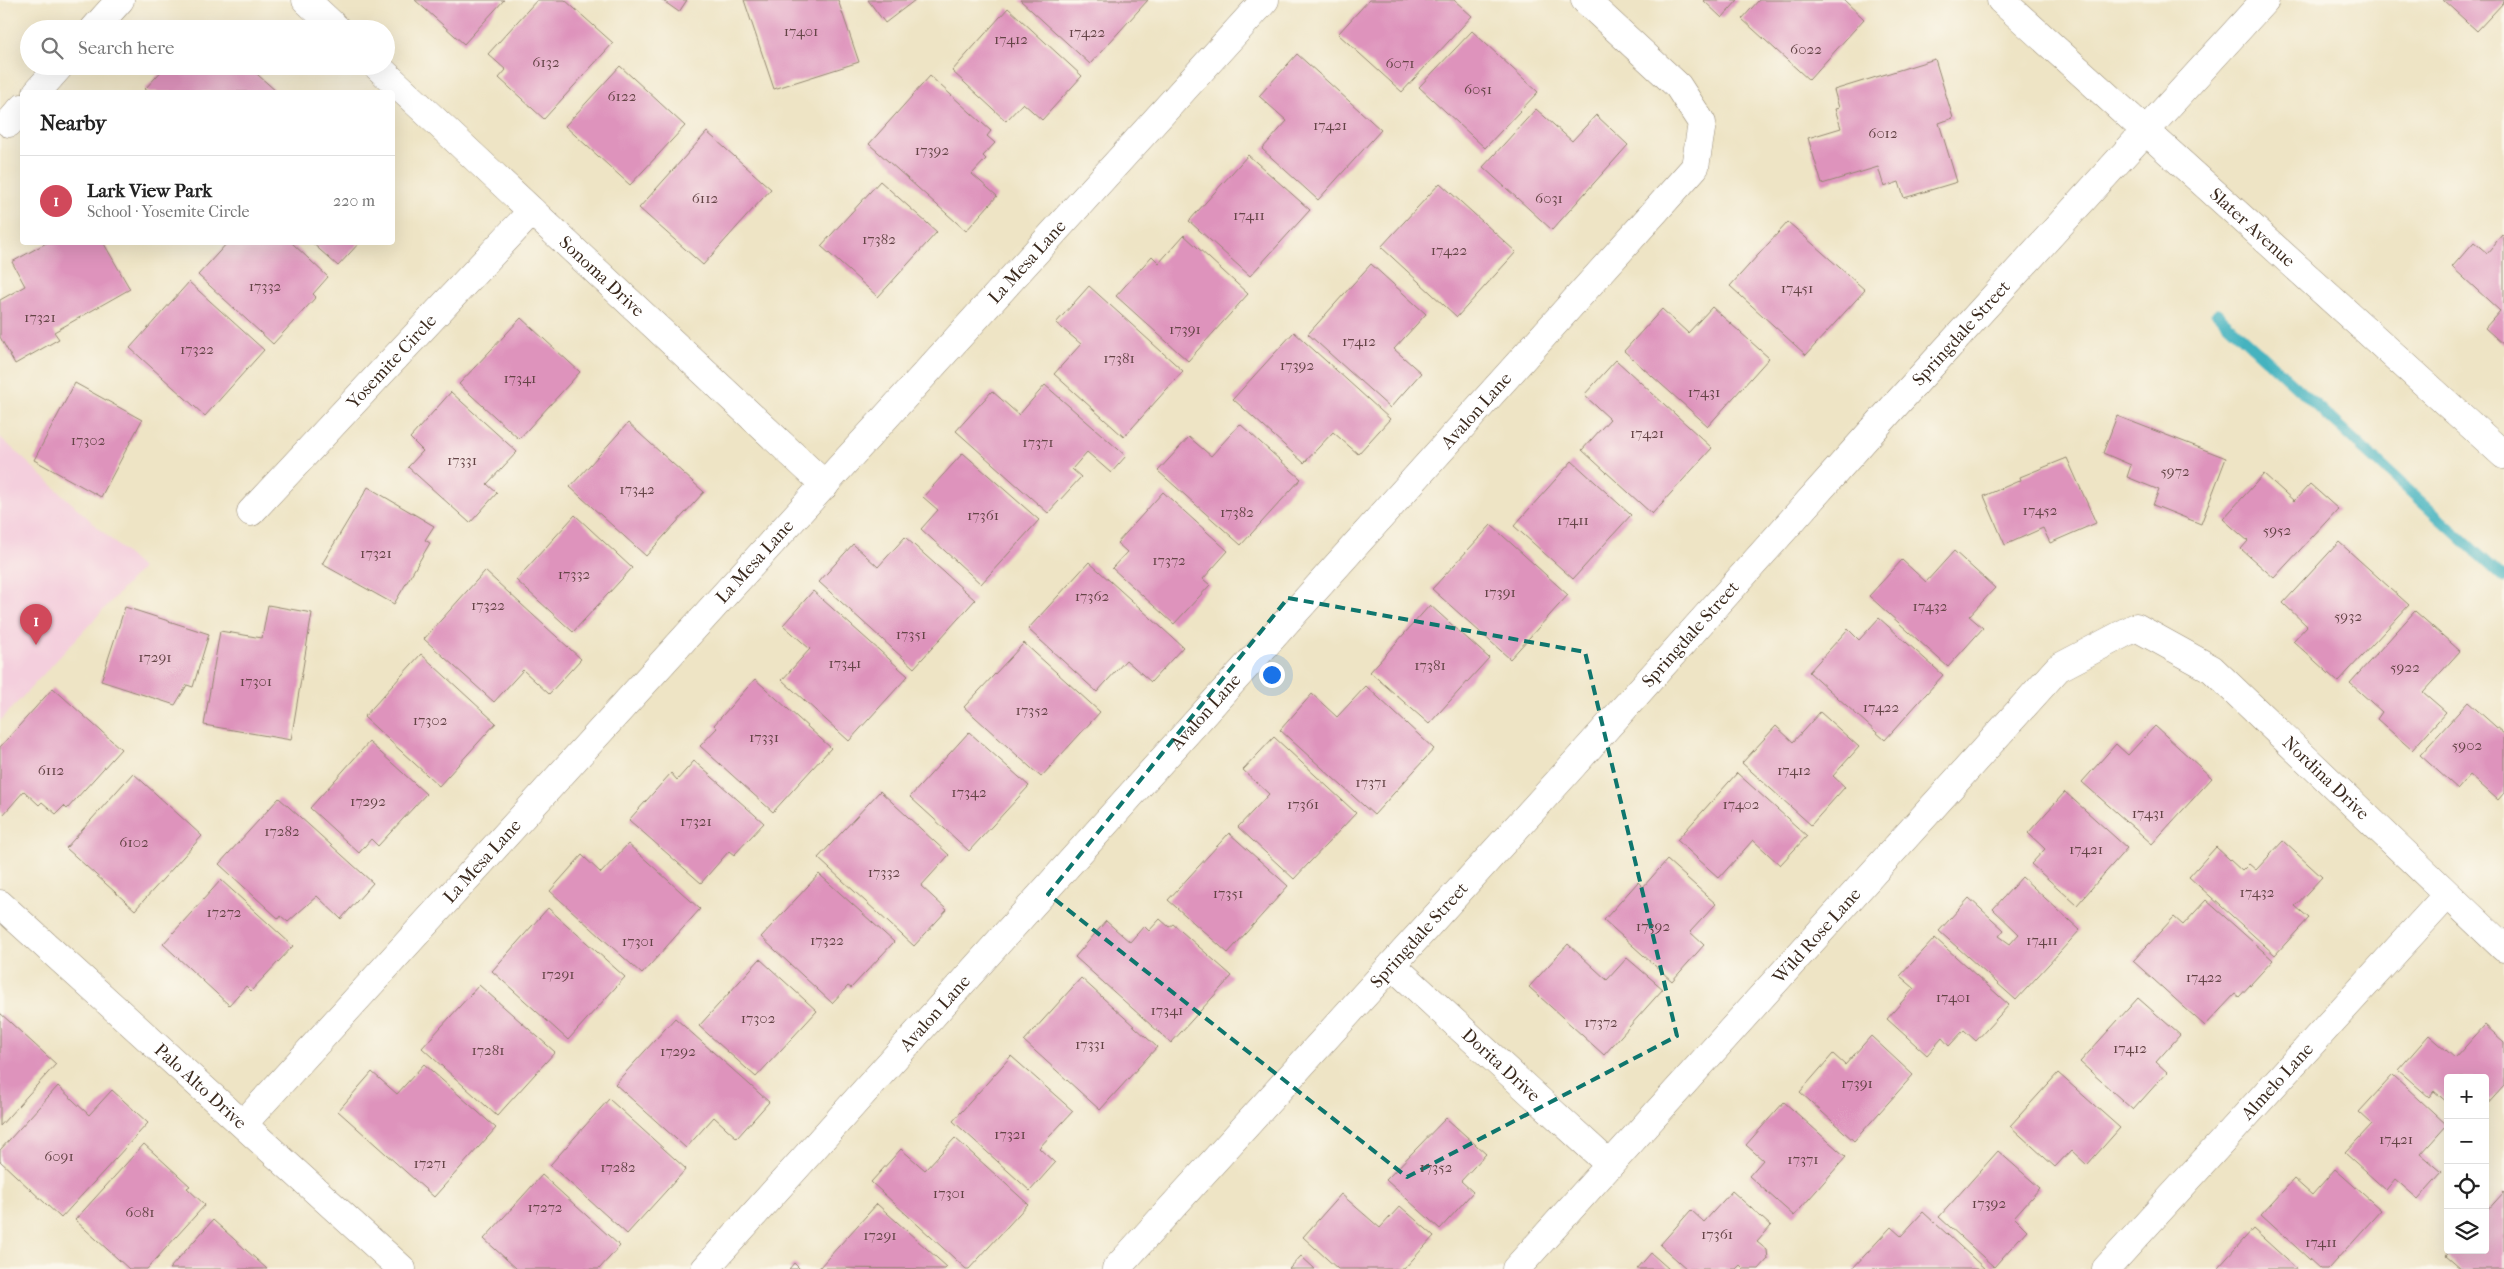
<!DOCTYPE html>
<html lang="en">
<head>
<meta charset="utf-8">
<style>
  :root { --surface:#fff; --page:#f2f2f2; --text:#222; --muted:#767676; --line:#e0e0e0; --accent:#d1495b }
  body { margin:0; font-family:"IM FELL French Canon",serif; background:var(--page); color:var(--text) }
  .controls { position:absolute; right:15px; bottom:15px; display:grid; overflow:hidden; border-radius:5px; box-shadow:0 5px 20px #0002 }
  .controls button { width:45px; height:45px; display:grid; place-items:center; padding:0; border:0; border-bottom:1px solid var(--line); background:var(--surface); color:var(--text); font:25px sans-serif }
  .you { position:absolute; left:1271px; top:674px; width:18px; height:18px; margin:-12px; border:4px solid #fff; border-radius:50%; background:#1a73e8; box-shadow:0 0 0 8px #1a73e833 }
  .badge { display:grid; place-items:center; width:32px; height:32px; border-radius:50%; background:var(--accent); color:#fff; font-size:16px; font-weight:700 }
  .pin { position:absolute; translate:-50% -41px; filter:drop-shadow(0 1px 2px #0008) }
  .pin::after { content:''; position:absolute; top:26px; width:18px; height:15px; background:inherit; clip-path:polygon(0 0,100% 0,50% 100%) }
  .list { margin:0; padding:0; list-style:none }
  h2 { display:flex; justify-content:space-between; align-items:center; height:65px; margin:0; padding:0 20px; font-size:21px }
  h2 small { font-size:16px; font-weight:400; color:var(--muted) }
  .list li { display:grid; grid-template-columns:32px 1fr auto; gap:15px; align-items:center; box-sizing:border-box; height:90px; padding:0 20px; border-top:1px solid var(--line) }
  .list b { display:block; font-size:19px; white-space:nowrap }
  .list p { margin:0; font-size:16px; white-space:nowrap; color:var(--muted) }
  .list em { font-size:16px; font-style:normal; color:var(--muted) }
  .icon { flex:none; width:28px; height:28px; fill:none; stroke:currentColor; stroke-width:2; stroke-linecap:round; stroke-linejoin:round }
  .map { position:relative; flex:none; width:2504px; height:1269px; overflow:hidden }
  .search { position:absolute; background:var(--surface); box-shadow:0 5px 20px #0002; left:20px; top:20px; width:375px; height:55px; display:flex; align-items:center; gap:12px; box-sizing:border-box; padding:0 18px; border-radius:28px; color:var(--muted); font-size:19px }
  .panel { position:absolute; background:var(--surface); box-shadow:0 5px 20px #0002; left:20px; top:90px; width:375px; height:155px; border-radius:5px }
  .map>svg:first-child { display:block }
  .built { fill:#f4cfdd }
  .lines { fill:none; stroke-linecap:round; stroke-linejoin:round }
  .stream { stroke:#45b3bf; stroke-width:11 }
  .building { fill:#de93bc }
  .minor-casing { stroke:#948772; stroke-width:29 }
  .tertiary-casing { stroke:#948772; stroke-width:29 }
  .minor { stroke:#fff; stroke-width:28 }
  .tertiary { stroke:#fff; stroke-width:28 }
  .marked { fill:none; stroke:#0f766e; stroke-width:4; stroke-dasharray:10 6; stroke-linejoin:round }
  .labels { text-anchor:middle; stroke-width:4; stroke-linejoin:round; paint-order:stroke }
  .number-label { font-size:15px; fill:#644446 }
  .street-label { font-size:18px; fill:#3b2a1e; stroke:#fbf7ec }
</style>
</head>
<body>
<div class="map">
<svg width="2504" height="1269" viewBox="0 0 2504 1269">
  <rect width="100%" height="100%" fill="#fbf7ec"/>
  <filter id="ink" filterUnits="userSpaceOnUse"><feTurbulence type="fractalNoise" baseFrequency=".02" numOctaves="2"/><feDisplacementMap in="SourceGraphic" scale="10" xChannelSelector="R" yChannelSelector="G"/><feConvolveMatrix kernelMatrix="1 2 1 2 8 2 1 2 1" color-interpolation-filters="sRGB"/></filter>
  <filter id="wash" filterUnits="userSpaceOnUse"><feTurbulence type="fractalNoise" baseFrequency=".0096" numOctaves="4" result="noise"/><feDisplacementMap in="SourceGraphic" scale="20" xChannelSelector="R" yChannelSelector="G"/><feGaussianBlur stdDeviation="1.12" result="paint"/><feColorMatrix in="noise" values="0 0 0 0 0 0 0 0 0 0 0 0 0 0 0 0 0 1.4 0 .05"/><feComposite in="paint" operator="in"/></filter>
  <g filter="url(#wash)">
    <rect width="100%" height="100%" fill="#eee4c5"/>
    <polygon class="built" points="0,437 142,568 0,721"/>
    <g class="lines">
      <polyline class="stream" points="2217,314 2504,578"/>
    </g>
    <g id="blocks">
      <g class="building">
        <polygon points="415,0 504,0 464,44"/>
        <polygon points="537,0 565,0 613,43 544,119 499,78 506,70 488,54"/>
        <polygon points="662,0 687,0 679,12"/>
        <polygon points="744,0 838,0 859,62 774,89"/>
        <polygon points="868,0 915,0 885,23"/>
        <polygon points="1020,0 1148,0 1090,64"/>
        <polygon points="1369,0 1454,0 1472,16 1402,92 1338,34"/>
        <polygon points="1703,0 1738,0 1722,18"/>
        <polygon points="1759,0 1844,0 1864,19 1809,80 1742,19"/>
        <polygon points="2443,0 2504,0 2504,2 2477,31"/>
        <polygon points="1008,8 1082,76 1042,120 1023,103 1006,121 952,71"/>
        <polygon points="1472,31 1538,92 1485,148 1419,87"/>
        <polygon points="1297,54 1381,130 1318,200 1262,149 1287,121 1259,96"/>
        <polygon points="1935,59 1953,118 1939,123 1957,182 1904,198 1899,182 1884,187 1878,167 1822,184 1808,138 1841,128 1835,109 1839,108 1834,90"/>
        <polygon points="166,66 248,66 277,92 149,92 145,89"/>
        <polygon points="620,66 685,126 630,185 565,126"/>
        <polygon points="930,76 991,131 987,136 995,143 983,156 986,159 972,174 997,196 966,231 869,144"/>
        <polygon points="1536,109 1572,141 1596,115 1628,145 1552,230 1483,167"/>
        <polygon points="707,132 771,189 703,265 639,208"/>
        <polygon points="1248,155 1310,210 1250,276 1189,221"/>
        <polygon points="880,181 937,232 878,297 821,246"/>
        <polygon points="1440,183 1516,252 1457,317 1381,247"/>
        <polygon points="1788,222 1865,290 1806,355 1730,286"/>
        <polygon points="1184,235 1248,294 1188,361 1116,296 1152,256 1159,263"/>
        <polygon points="2502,235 2504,237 2504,345 2485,328 2500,311 2452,267 2474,242 2487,253"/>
        <polygon points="48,242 103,242 130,289 54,332 59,339 15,364 0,337 0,300 25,286 12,262"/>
        <polygon points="228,242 291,242 328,277 313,294 316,297 273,344 198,275"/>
        <polygon points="311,242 360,242 338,266"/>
        <polygon points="1371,264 1426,314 1394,349 1421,373 1390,408 1308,334"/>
        <polygon points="189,282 264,350 205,416 130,348"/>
        <polygon points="1089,286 1183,371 1124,437 1054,374 1081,344 1056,323"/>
        <polygon points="1712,307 1769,358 1708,426 1624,351 1662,309 1688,333"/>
        <polygon points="521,318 580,372 519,439 459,384"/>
        <polygon points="1294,332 1390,419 1358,454 1333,432 1304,463 1233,399"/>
        <polygon points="1616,360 1712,448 1652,514 1582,450 1610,419 1584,395"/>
        <polygon points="75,383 142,420 101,497 34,460"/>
        <polygon points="1045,385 1126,456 1111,473 1087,452 1072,469 1081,477 1048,513 956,431 992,391 1019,415"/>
        <polygon points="451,392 517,452 487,484 497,493 470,523 408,467 423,451 410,438"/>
        <polygon points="2117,416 2226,458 2201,524 2153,505 2159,490 2127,477 2131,465 2103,453"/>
        <polygon points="628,423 704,492 646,556 570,487"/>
        <polygon points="1240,424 1301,479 1241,545 1158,471 1189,437 1211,456"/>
        <polygon points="963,453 1039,520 981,584 921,529 938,510 923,497"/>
        <polygon points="2067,458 2096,523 2050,543 2043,528 2005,545 1984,496 2021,480 2020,477"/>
        <polygon points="1572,461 1631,515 1573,579 1514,526"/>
        <polygon points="2264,474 2294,501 2310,484 2338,509 2274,578 2241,549 2248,541 2223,519"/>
        <polygon points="368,487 434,526 425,540 430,543 394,604 322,564"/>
        <polygon points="1163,492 1228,551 1203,579 1210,585 1174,624 1112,568 1127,552 1117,543"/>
        <polygon points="575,515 632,568 573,632 516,580"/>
        <polygon points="1491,525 1568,595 1510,659 1432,589"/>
        <polygon points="905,537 975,600 914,668 819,582 853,544 878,567"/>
        <polygon points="2339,542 2409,605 2338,682 2293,641 2307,626 2283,603"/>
        <polygon points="1954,551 1995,588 1969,616 1983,628 1948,667 1869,596 1902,560 1926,582"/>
        <polygon points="1089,562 1183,647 1151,682 1126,660 1097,692 1028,629"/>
        <polygon points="485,571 581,659 549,694 523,670 494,702 424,639"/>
        <polygon points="813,591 908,676 849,741 782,680 810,649 783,625"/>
        <polygon points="268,605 312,613 291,740 204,725 220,631 262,638"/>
        <polygon points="1430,605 1489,658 1429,724 1370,672"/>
        <polygon points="125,607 209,634 193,687 187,685 175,705 101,681"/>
        <polygon points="2415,611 2460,651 2423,692 2446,712 2412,750 2377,719 2382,712 2350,683"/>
        <polygon points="1879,618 1943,675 1885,740 1809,672 1848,629 1859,640"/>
        <polygon points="1024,643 1100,712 1041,777 964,707"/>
        <polygon points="421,654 496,723 439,786 364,717"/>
        <polygon points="755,679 831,748 773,812 700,746 717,728 714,725"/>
        <polygon points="1366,686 1434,749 1374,815 1280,730 1312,694 1337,717"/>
        <polygon points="53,688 121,749 67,809 64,806 56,814 42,802 39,805 24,791 3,815 0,812 0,747"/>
        <polygon points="2468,702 2504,734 2504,793 2498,800 2470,775 2458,789 2420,755"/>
        <polygon points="1820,712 1859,747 1833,776 1845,787 1811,825 1742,763 1776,726 1793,742"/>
        <polygon points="2155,726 2212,778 2152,844 2082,782 2116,744 2128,755"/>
        <polygon points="969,732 1029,786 969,851 910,797"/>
        <polygon points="1274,737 1356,813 1294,879 1238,827 1269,794 1243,770"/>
        <polygon points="369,742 426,794 378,846 371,839 359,853 310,808"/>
        <polygon points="694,761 764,823 734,855 729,851 701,883 629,820 671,773 677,780"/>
        <polygon points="133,773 202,836 135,910 66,848"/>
        <polygon points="1737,773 1807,836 1780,865 1753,840 1719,878 1677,840"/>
        <polygon points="880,791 949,855 921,886 947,910 914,946 818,858"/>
        <polygon points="2065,792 2127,848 2077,905 2031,864 2045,849 2028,833"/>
        <polygon points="279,798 373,883 341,919 317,896 288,922 281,916 279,919 219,864"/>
        <polygon points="1229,833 1288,886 1228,953 1168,900"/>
        <polygon points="2283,841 2322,877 2295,906 2309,918 2275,955 2189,877 2216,847 2242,871 2249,864 2256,870"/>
        <polygon points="628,844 700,909 642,974 550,891 582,855 601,873"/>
        <polygon points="1667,860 1716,904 1690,932 1704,945 1672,981 1604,920 1638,882 1643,887"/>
        <polygon points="819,874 894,942 851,988 848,986 832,1003 761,937"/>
        <polygon points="2022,877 2080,930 2016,1000 1939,931 1969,898 2004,930 1999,936 2010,944 2019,934 1993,909"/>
        <polygon points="221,880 293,946 251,991 246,986 229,1005 163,944"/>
        <polygon points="2206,900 2273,960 2239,997 2235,994 2205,1026 2133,961 2174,917 2183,925"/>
        <polygon points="548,908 625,977 568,1040 492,971"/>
        <polygon points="1160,919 1169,927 1173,924 1232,976 1171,1043 1075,957 1106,921 1130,942 1144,926 1149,931"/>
        <polygon points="1935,938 2009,1005 1976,1041 1964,1030 1949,1046 1942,1038 1927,1055 1887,1019 1914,988 1900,976"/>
        <polygon points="1568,944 1607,980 1627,958 1663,989 1604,1055 1529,987"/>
        <polygon points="760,959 817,1011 756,1077 699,1026"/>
        <polygon points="1081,978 1157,1047 1100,1110 1024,1041"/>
        <polygon points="479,985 555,1052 497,1116 422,1048"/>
        <polygon points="2138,998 2180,1035 2156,1062 2167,1072 2133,1110 2080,1062"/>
        <polygon points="0,1013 56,1064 0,1126"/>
        <polygon points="675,1018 769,1102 737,1138 714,1117 686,1148 615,1084"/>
        <polygon points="2485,1025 2504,1042 2504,1086 2485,1107 2485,1078 2448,1078 2448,1103 2434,1091 2429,1097 2398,1070 2429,1035 2455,1058"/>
        <polygon points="1871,1036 1913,1075 1854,1141 1800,1092 1833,1054 1845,1065"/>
        <polygon points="1011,1056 1073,1111 1039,1148 1055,1163 1030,1191 953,1121"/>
        <polygon points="424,1064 496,1128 434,1197 338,1111 372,1072 397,1094"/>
        <polygon points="2058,1073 2120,1128 2087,1165 2071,1150 2055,1167 2010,1126"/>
        <polygon points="2393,1075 2447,1125 2421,1154 2442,1172 2418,1199 2395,1179 2386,1190 2345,1153 2372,1124 2359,1112"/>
        <polygon points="58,1086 89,1115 112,1090 148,1123 61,1218 0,1161 0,1150"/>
        <polygon points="609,1099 686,1169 627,1234 550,1165"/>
        <polygon points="1784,1102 1846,1157 1794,1216 1749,1176 1763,1160 1746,1145"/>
        <polygon points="1446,1118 1486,1154 1461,1181 1473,1192 1440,1229 1386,1180"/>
        <polygon points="955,1138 1028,1204 969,1269 966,1269 871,1182 901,1149 925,1170"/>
        <polygon points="144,1144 190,1186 187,1188 205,1205 147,1269 129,1269 75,1220"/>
        <polygon points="1998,1151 2040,1188 2014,1217 2027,1230 1994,1267 1939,1217"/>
        <polygon points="2335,1169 2381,1210 2328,1269 2320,1269 2261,1215 2294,1179 2312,1195"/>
        <polygon points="542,1175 620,1246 599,1269 517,1269 484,1239"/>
        <polygon points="1732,1191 1771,1226 1757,1242 1767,1250 1768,1259 1759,1269 1744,1269 1740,1265 1736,1269 1687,1269 1660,1245 1691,1210 1704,1222"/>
        <polygon points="2504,1192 2504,1269 2461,1269 2446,1256 2451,1250 2485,1250 2485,1213"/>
        <polygon points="1341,1194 1380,1228 1400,1206 1434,1236 1404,1269 1338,1269 1303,1237"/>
        <polygon points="877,1204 947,1267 945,1269 819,1268"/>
        <polygon points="1923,1212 1985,1269 1852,1269 1891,1227 1901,1236"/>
        <polygon points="213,1220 267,1269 169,1269"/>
        <polygon points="2253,1229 2297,1269 2220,1269 2218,1268"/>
        <polygon points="1651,1253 1669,1269 1637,1269"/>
        <polygon points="1301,1256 1315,1269 1289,1269"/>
        <polygon points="794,1263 800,1269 789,1269"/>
      </g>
    </g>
  </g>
  <g filter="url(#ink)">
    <use href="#blocks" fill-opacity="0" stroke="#948772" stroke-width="1"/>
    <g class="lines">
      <g class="minor-casing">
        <g id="minor">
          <polyline points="306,0 337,29"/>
          <polyline points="94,29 120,0"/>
          <path id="s1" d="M377,66L825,485"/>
          <polyline points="37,92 60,66"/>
          <polyline points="9,123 22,108"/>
          <path id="s2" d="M251,512L532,211"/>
          <path id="s3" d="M0,904L402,1269"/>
          <path id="s4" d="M1392,965L1610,1165"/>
          <path id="s5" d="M244,1123L1265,0"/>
          <path id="s6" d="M705,1269L1695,167L1702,123L1678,86L1585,0"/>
          <path id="s7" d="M1516,1269L2058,668L2136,627L2212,669L2504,948"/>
          <path id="s8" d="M2106,1269L2447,895"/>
        </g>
      </g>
      <g class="tertiary-casing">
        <g id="tertiary">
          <path id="s9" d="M2001,0L2504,455"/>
          <path id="s10" d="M1116,1269L1567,772L1890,411L2265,0"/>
        </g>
      </g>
      <use href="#minor" class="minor"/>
      <use href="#tertiary" class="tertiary"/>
    </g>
  </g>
  <path class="marked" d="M1288,598L1585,652L1677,1036L1407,1177L1048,894Z"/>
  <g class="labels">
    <g class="number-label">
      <text x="801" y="36">17401</text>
      <text x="1087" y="37">17422</text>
      <text x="1011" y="44">17412</text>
      <text x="1806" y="54">6022</text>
      <text x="546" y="67">6132</text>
      <text x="1400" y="68">6071</text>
      <text x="1478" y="94">6051</text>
      <text x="622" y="101">6122</text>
      <text x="1330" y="130">17421</text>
      <text x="1883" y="138">6012</text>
      <text x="932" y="155">17392</text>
      <text x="705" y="203">6112</text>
      <text x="1549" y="203">6031</text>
      <text x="1249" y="220">17411</text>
      <text x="879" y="244">17382</text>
      <text x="1449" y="255">17422</text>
      <text x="265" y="291">17332</text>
      <text x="1797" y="293">17451</text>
      <text x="40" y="322">17321</text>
      <text x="1185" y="334">17391</text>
      <text x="1359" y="346">17412</text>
      <text x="197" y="354">17322</text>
      <text x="1119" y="363">17381</text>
      <text x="1297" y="370">17392</text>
      <text x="520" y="383">17341</text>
      <text x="1704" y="397">17431</text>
      <text x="1647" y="438">17421</text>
      <text x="88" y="445">17302</text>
      <text x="1038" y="447">17371</text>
      <text x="462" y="465">17331</text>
      <text x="2175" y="476">5972</text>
      <text x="637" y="494">17342</text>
      <text x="2040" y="515">17452</text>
      <text x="1237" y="517">17382</text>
      <text x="983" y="520">17361</text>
      <text x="1573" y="525">17411</text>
      <text x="2277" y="535">5952</text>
      <text x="376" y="558">17321</text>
      <text x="1169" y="565">17372</text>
      <text x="574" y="579">17332</text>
      <text x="1500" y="597">17391</text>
      <text x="1092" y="601">17362</text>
      <text x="488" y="610">17322</text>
      <text x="1930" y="611">17432</text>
      <text x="2348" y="621">5932</text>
      <text x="911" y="639">17351</text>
      <text x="155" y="662">17291</text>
      <text x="845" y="668">17341</text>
      <text x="1430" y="670">17381</text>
      <text x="2405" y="672">5922</text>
      <text x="256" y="686">17301</text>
      <text x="1881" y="712">17422</text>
      <text x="1032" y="715">17352</text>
      <text x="430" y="725">17302</text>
      <text x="764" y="742">17331</text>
      <text x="2467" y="750">5902</text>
      <text x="51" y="775">6112</text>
      <text x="1794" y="775">17412</text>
      <text x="1371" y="787">17371</text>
      <text x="969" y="797">17342</text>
      <text x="368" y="806">17292</text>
      <text x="1303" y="809">17361</text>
      <text x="1741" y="809">17402</text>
      <text x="2148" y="818">17431</text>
      <text x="696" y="826">17321</text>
      <text x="282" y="836">17282</text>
      <text x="134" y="847">6102</text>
      <text x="2086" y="854">17421</text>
      <text x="884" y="877">17332</text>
      <text x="2257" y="897">17432</text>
      <text x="1228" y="898">17351</text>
      <text x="224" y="917">17272</text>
      <text x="1653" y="931">17392</text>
      <text x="827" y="945">17322</text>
      <text x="2042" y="945">17411</text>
      <text x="638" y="946">17301</text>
      <text x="558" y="979">17291</text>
      <text x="2204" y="982">17422</text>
      <text x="1953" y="1002">17401</text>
      <text x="1167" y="1015">17341</text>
      <text x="758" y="1023">17302</text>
      <text x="1601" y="1027">17372</text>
      <text x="1090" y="1049">17331</text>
      <text x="2130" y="1053">17412</text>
      <text x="488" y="1055">17281</text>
      <text x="678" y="1056">17292</text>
      <text x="1857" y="1088">17391</text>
      <text x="1010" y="1139">17321</text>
      <text x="2396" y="1144">17421</text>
      <text x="59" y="1161">6091</text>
      <text x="1803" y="1164">17371</text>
      <text x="430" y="1168">17271</text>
      <text x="618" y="1172">17282</text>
      <text x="1436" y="1172">17352</text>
      <text x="949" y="1198">17301</text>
      <text x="1989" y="1208">17392</text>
      <text x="545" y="1212">17272</text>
      <text x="140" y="1217">6081</text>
      <text x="1717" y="1239">17361</text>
      <text x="880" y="1240">17291</text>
      <text x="2321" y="1247">17411</text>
    </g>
    <g class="street-label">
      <text dy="6" stroke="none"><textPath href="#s9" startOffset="339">Slater Avenue</textPath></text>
      <text dy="6" stroke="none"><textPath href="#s5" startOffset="1164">La Mesa Lane</textPath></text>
      <text dy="6" stroke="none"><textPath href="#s1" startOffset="308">Sonoma Drive</textPath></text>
      <text dy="6" stroke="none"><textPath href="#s10" startOffset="1261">Springdale Street</textPath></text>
      <text dy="6" stroke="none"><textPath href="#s2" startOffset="206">Yosemite Circle</textPath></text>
      <text dy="6" stroke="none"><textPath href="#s6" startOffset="1154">Avalon Lane</textPath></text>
      <text dy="6" stroke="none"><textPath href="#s5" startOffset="759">La Mesa Lane</textPath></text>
      <text dy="6" stroke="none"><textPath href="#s10" startOffset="856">Springdale Street</textPath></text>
      <text dy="6" stroke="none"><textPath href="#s6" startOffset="749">Avalon Lane</textPath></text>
      <text dy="6" stroke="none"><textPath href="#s7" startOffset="1142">Nordina Drive</textPath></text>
      <text dy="6" stroke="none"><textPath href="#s5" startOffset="354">La Mesa Lane</textPath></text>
      <text dy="6" stroke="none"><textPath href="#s10" startOffset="451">Springdale Street</textPath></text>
      <text dy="6" stroke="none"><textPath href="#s7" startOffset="449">Wild Rose Lane</textPath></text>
      <text dy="6" stroke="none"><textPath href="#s6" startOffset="344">Avalon Lane</textPath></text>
      <text dy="6" stroke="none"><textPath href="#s4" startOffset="148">Dorita Drive</textPath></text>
      <text dy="6" stroke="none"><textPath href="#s8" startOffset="254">Almelo Lane</textPath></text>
      <text dy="6" stroke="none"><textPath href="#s3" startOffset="271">Palo Alto Drive</textPath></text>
    </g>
  </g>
</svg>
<div class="controls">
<button>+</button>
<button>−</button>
<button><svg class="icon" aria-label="locate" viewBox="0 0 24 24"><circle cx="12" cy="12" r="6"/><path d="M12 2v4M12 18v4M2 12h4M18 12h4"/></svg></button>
<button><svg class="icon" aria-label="layers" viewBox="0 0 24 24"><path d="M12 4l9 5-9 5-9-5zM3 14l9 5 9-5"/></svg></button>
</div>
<div class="you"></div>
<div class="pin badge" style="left:36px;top:645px">1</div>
<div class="search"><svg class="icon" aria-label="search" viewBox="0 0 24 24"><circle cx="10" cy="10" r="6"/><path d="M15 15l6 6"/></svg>Search here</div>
<section class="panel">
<h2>Nearby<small></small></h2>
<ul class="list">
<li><span class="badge">1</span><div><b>Lark View Park</b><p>School · Yosemite Circle</p></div><em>220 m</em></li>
</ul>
</section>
</div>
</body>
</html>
